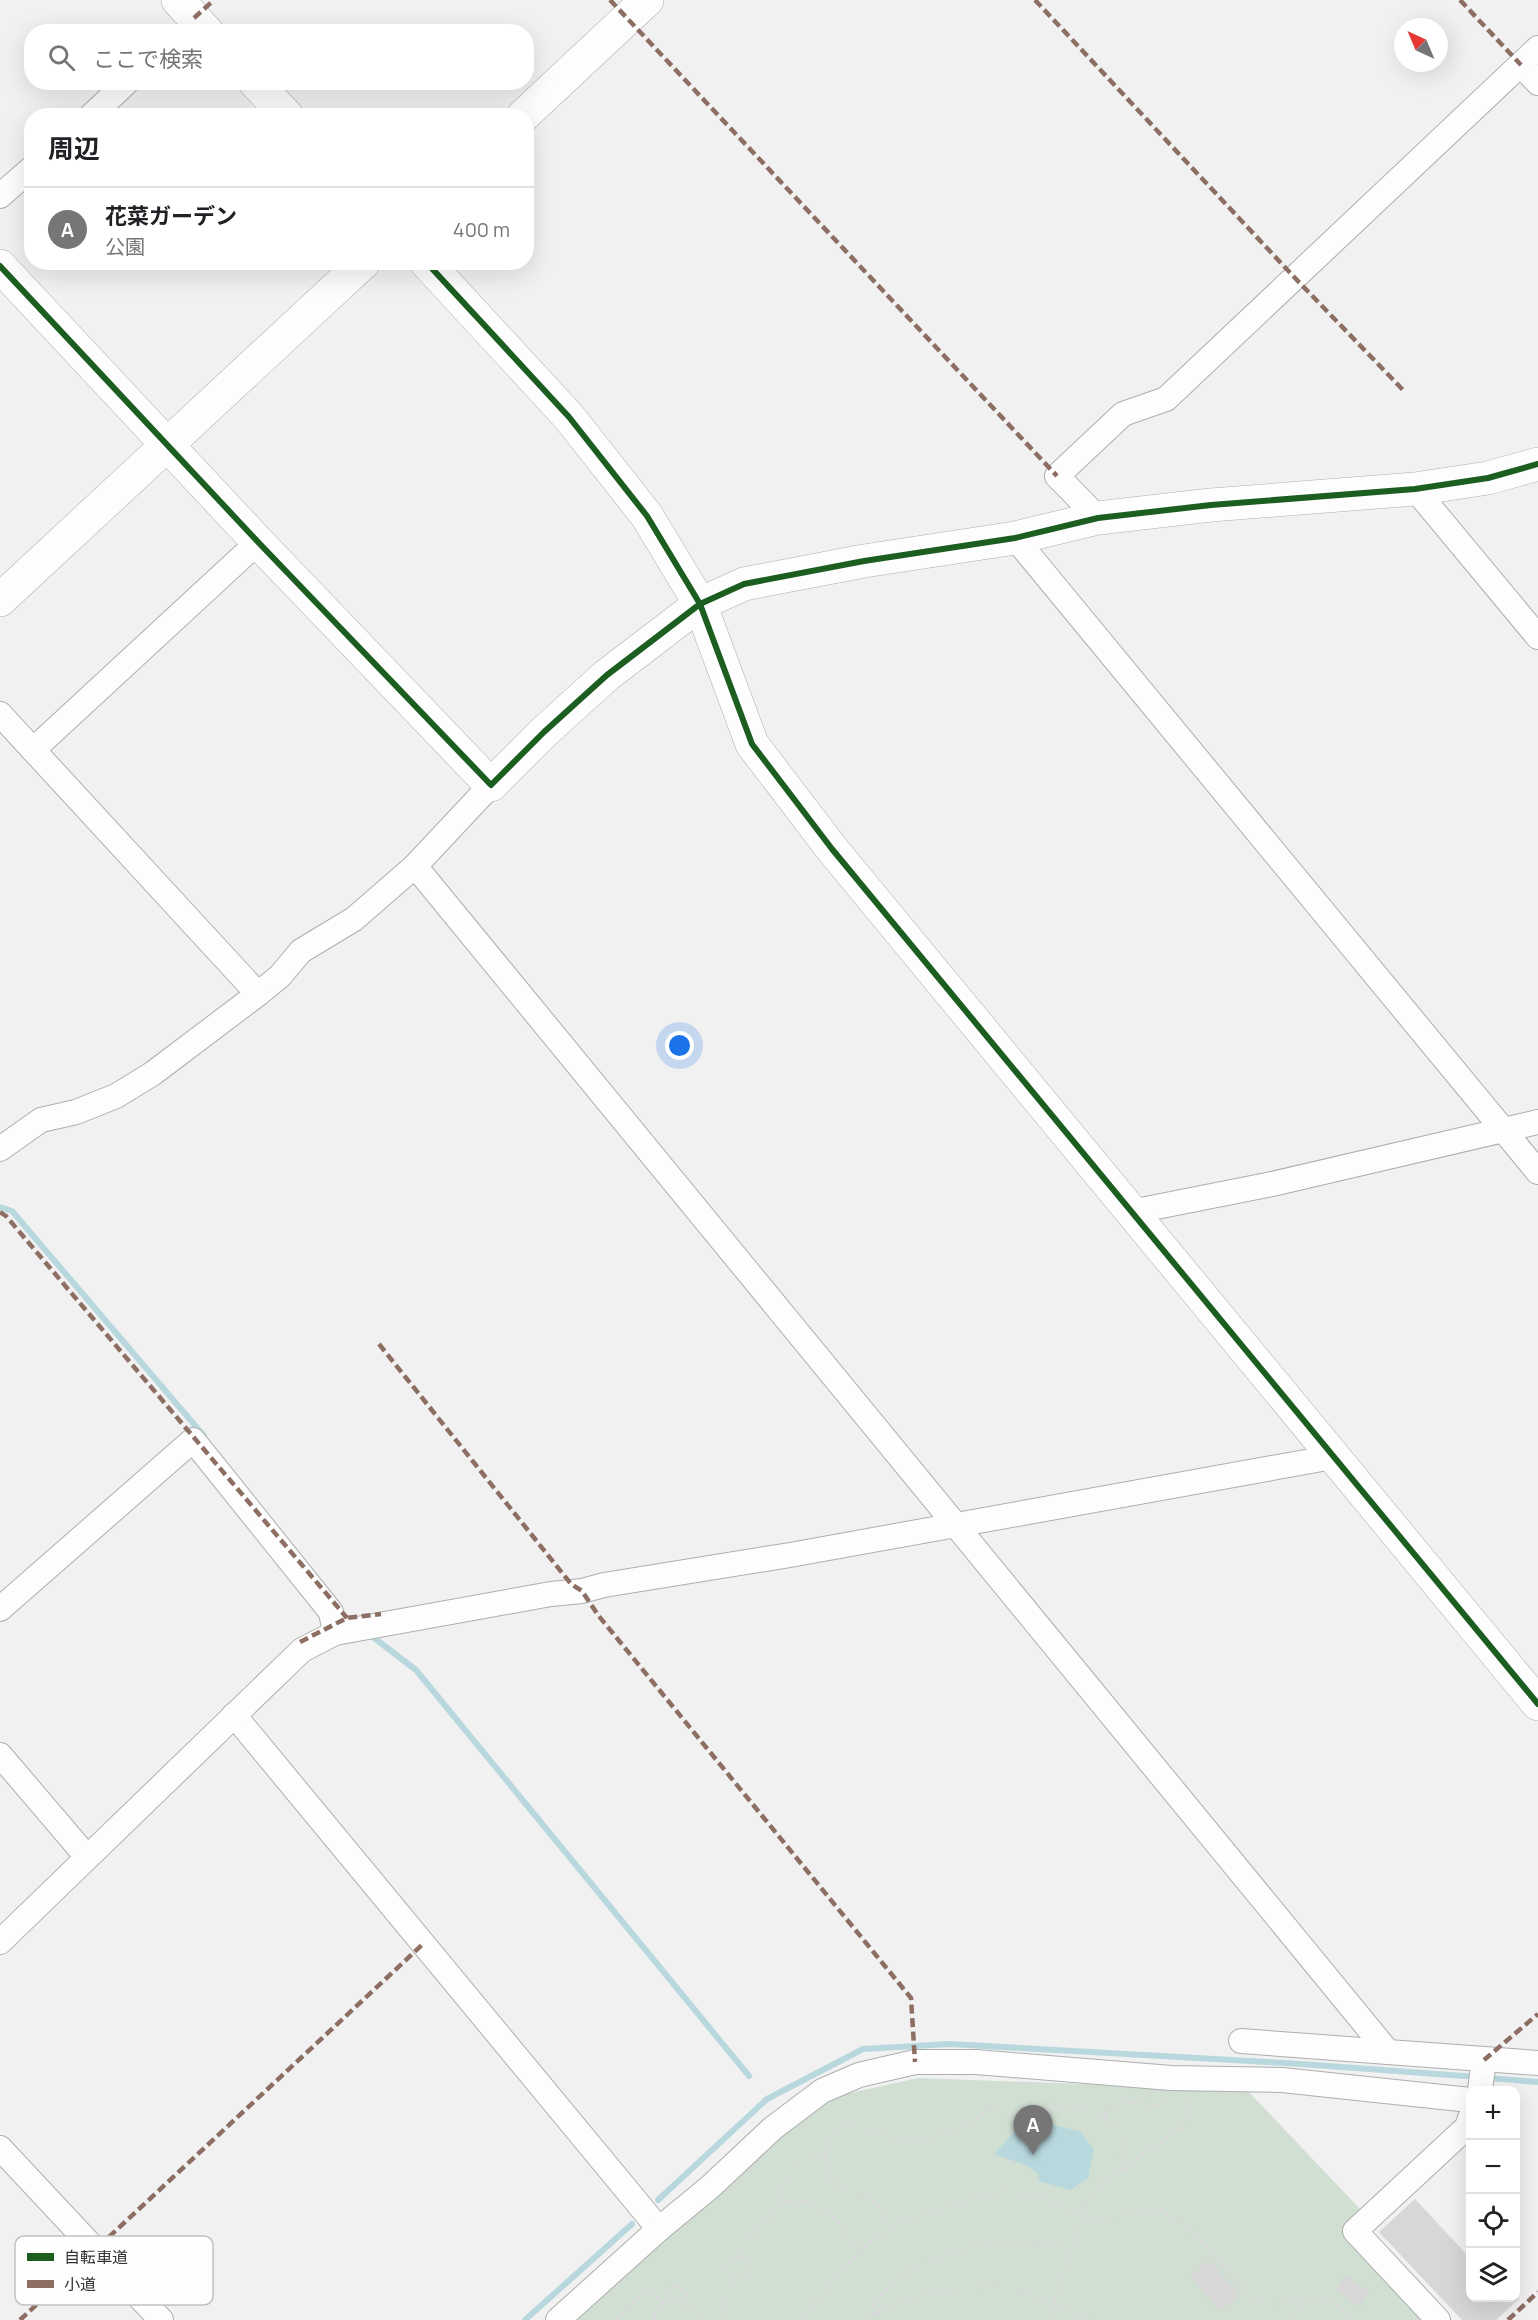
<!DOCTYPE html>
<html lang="ja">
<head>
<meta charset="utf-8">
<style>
  :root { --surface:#fff; --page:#f2f2f2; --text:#202124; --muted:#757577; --line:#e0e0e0; --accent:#767676 }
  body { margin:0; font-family:Manrope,"Noto Sans JP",sans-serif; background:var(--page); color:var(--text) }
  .controls { position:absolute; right:18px; bottom:18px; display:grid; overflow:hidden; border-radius:12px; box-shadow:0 6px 24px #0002 }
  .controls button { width:54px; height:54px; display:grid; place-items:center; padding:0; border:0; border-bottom:2px solid var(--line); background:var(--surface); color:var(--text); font:30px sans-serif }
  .compass { position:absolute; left:1394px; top:18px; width:54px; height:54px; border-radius:50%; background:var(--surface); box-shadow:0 6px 24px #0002; rotate:316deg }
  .you { position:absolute; left:680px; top:1046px; width:21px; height:21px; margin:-15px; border:4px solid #fff; border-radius:50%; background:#1a73e8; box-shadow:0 0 0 9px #1a73e833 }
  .badge { display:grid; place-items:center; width:39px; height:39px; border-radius:50%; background:var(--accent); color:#fff; font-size:20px; font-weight:700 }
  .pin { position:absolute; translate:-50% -50px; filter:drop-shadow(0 2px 3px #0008) }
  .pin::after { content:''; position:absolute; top:32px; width:21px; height:18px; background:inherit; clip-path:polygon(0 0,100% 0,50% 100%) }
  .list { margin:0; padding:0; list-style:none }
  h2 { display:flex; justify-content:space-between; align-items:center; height:78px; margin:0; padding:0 24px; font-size:26px }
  h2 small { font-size:20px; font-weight:400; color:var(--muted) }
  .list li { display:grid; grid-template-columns:39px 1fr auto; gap:18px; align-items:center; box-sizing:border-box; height:84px; padding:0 24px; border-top:2px solid var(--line) }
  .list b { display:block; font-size:22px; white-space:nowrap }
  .list p { margin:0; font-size:20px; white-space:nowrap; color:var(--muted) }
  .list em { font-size:20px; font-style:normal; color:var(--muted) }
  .icon { flex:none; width:33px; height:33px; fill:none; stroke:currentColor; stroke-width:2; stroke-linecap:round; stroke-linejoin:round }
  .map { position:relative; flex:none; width:1538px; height:2320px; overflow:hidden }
  .search { position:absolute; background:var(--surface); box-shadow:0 6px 24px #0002; left:24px; top:24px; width:510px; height:66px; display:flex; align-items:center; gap:15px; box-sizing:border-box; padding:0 21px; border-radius:24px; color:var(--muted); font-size:22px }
  .panel { position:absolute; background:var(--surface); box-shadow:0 6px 24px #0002; left:24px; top:108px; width:510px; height:162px; border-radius:24px }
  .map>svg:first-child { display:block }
  .green { fill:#d1dfd3 }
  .water { fill:#b8d8de }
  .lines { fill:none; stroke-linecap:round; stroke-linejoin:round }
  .stream { stroke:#b8d8de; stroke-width:6 }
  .building { fill:#d7d7d8 }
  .street-casing { stroke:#adaeae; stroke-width:26 }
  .secondary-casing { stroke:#adaeae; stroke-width:34 }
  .path { stroke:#d9d9da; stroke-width:4; stroke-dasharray:3 4.5; stroke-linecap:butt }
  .street { stroke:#fdfdfd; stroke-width:24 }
  .secondary { stroke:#fdfdfd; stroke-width:33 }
  .quiet { stroke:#8d6e63; stroke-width:4.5; stroke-dasharray:9 4.5; stroke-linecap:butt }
  .cycleway-casing { stroke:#fefeff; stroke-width:10 }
  .cycleway { stroke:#1b5e20; stroke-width:6 }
  .key { fill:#fefeff; stroke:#c1c1c2; stroke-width:1.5 }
  .key-label { font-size:16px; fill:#333334 }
</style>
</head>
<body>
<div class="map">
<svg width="1538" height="2320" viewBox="0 0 1538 2320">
  <rect width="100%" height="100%" fill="#f1f1f2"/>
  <polygon class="green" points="918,2078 1247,2090 1361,2210 1344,2225 1432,2320 569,2320 819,2100"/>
  <polygon class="water" points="1048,2124 1079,2131 1094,2149 1088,2178 1071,2190 1039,2181 1038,2174 1028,2166 994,2154 1016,2130"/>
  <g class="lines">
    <g class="stream">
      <polyline points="0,1207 12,1211 204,1436"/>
      <polyline points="369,1634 416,1670 749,2076"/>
      <polyline points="1488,2078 1538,2082"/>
      <polyline points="658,2200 767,2099 863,2049 950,2044 1301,2064 1478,2077"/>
      <polyline points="525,2320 632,2224"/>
    </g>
  </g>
  <g class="building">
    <polygon points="1415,2199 1470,2258 1470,2298 1520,2298 1496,2320 1462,2320 1379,2232"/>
    <polygon points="1208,2260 1240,2294 1221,2311 1190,2277"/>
    <polygon points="1346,2275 1369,2292 1359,2306 1336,2289"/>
  </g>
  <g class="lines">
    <g class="street-casing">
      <g id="street">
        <polyline points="1521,65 1538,83"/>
        <polyline points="91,116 127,82"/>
        <polyline points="0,196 32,168"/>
        <polyline points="1415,489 1538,637"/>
        <polyline points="1098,518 1057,476 1123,414 1166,399 1538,48"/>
        <polyline points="1015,538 1538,1172"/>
        <polyline points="0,714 258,994 280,976 301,951 354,919 415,866 491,785"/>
        <polyline points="33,750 258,542"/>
        <polyline points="415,866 1388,2052 1538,2063"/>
        <polyline points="0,1149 41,1120 76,1112 116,1096 152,1074 258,994"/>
        <polyline points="1131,1212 1272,1184 1538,1122"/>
        <polyline points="0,1609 193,1440 331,1612 335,1633"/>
        <polyline points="234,1715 659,2229"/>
        <polyline points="0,1755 87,1857"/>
        <polyline points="0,1942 302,1650 335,1633 551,1594 582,1591 604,1585 790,1555 1333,1457"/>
        <polyline points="1241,2041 1388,2052"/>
        <polyline points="1480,2090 1484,2060"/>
        <polyline points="0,2148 161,2320"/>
        <polyline points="558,2320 659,2229 710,2187 773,2128 822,2091 859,2075 915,2062 976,2062 1171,2078 1282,2080 1470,2100"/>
        <polyline points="1438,2320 1355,2231 1467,2127 1470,2118"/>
      </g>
    </g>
    <g class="secondary-casing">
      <g id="secondary">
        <polyline points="178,0 207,32"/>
        <polyline points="255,82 287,116"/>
        <polyline points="523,116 647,0"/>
        <polyline points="426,262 569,417 647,516 700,604 752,744 832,849 1538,1704"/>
        <polyline points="0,266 258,542 491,785 544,732 607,675 700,604 744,584 864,561 1015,538 1098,518 1211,505 1415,489 1488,478 1538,464"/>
        <polyline points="0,600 364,262"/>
      </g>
    </g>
    <g class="path">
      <polyline points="1104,2116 1120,2101 1157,2106 1164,2098"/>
      <polyline points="1123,2168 1181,2128 1190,2107 1180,2099"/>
      <path d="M779,2207C777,2191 791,2171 801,2160L826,2157"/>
      <path d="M889,2228L875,2201L863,2194L843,2191L827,2177C826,2156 826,2140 840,2124L870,2130L906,2142L949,2133L992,2109L1023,2116L1066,2104L1104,2116L1120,2130L1122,2169L1091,2192L1047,2320"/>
      <polyline points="731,2278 744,2280 751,2272 752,2262 739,2258"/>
      <polygon points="675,2284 686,2295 674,2303 665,2293"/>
      <polyline points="681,2299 699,2320"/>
      <polyline points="875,2315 874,2299 916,2267 957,2251 991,2242 1024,2240 1072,2249"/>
      <polyline points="617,2320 649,2290 664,2304"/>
      <polyline points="655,2320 651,2316 670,2298"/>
      <polyline points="728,2320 724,2308 731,2278 723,2268 731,2258 739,2258 745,2241 784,2202 805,2201 834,2217 860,2252"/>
      <polyline points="799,2320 866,2245 897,2223 1001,2191 1044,2197 1083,2218 1095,2220 1155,2209 1166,2213 1197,2236 1247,2292 1263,2304 1287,2304 1311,2296 1333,2304 1355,2320"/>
      <path d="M865,2320C876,2314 887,2308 898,2303C926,2292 977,2284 1007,2288C1030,2290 1067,2310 1089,2320"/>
      <polyline points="1294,2320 1303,2299"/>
    </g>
    <use href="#street" class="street"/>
    <use href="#secondary" class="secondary"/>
    <g class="quiet">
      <polyline points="610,0 1057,476"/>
      <polyline points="1035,0 1295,278 1405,392"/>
      <polyline points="1460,0 1521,65"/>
      <polyline points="194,18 214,0"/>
      <polyline points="0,1212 6,1216 347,1618"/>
      <polyline points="379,1344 571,1584 582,1591 598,1615 911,1998 915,2062"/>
      <polyline points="300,1642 347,1618 381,1614"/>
      <polyline points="1484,2060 1538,2014"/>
      <polyline points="20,2320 423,1944"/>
      <polyline points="1508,2320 1538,2292"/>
    </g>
    <g class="cycleway-casing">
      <g id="cycleway">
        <polyline points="426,262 569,417 647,516 700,604 752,744 832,849 1538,1704"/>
        <polyline points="0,266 258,542 491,785 544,732 607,675 700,604 744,584 864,561 1015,538 1098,518 1211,505 1415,489 1488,478 1538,464"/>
      </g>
    </g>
    <use href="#cycleway" class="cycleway"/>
  </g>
  <rect x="15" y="2236" width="198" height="69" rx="9" class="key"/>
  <rect x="27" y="2253" width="27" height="8" fill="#1b5e20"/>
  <rect x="27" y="2280" width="27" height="8" fill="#8d6e63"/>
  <g class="key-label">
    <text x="64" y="2263">自転車道</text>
    <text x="64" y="2290">小道</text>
  </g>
</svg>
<div class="controls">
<button>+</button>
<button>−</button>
<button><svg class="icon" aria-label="locate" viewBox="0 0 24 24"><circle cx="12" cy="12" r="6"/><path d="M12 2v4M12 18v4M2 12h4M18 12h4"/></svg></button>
<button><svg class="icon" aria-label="layers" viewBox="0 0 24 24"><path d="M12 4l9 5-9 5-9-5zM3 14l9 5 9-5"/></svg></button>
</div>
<svg class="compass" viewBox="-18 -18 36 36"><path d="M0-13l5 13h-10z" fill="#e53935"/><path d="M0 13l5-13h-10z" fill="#757577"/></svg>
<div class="you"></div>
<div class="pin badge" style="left:1033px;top:2155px">A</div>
<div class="search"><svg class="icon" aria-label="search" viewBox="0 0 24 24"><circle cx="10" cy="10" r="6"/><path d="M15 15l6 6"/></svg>ここで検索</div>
<section class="panel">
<h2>周辺<small></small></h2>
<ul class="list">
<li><span class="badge">A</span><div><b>花菜ガーデン</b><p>公園</p></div><em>400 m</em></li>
</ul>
</section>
</div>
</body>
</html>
